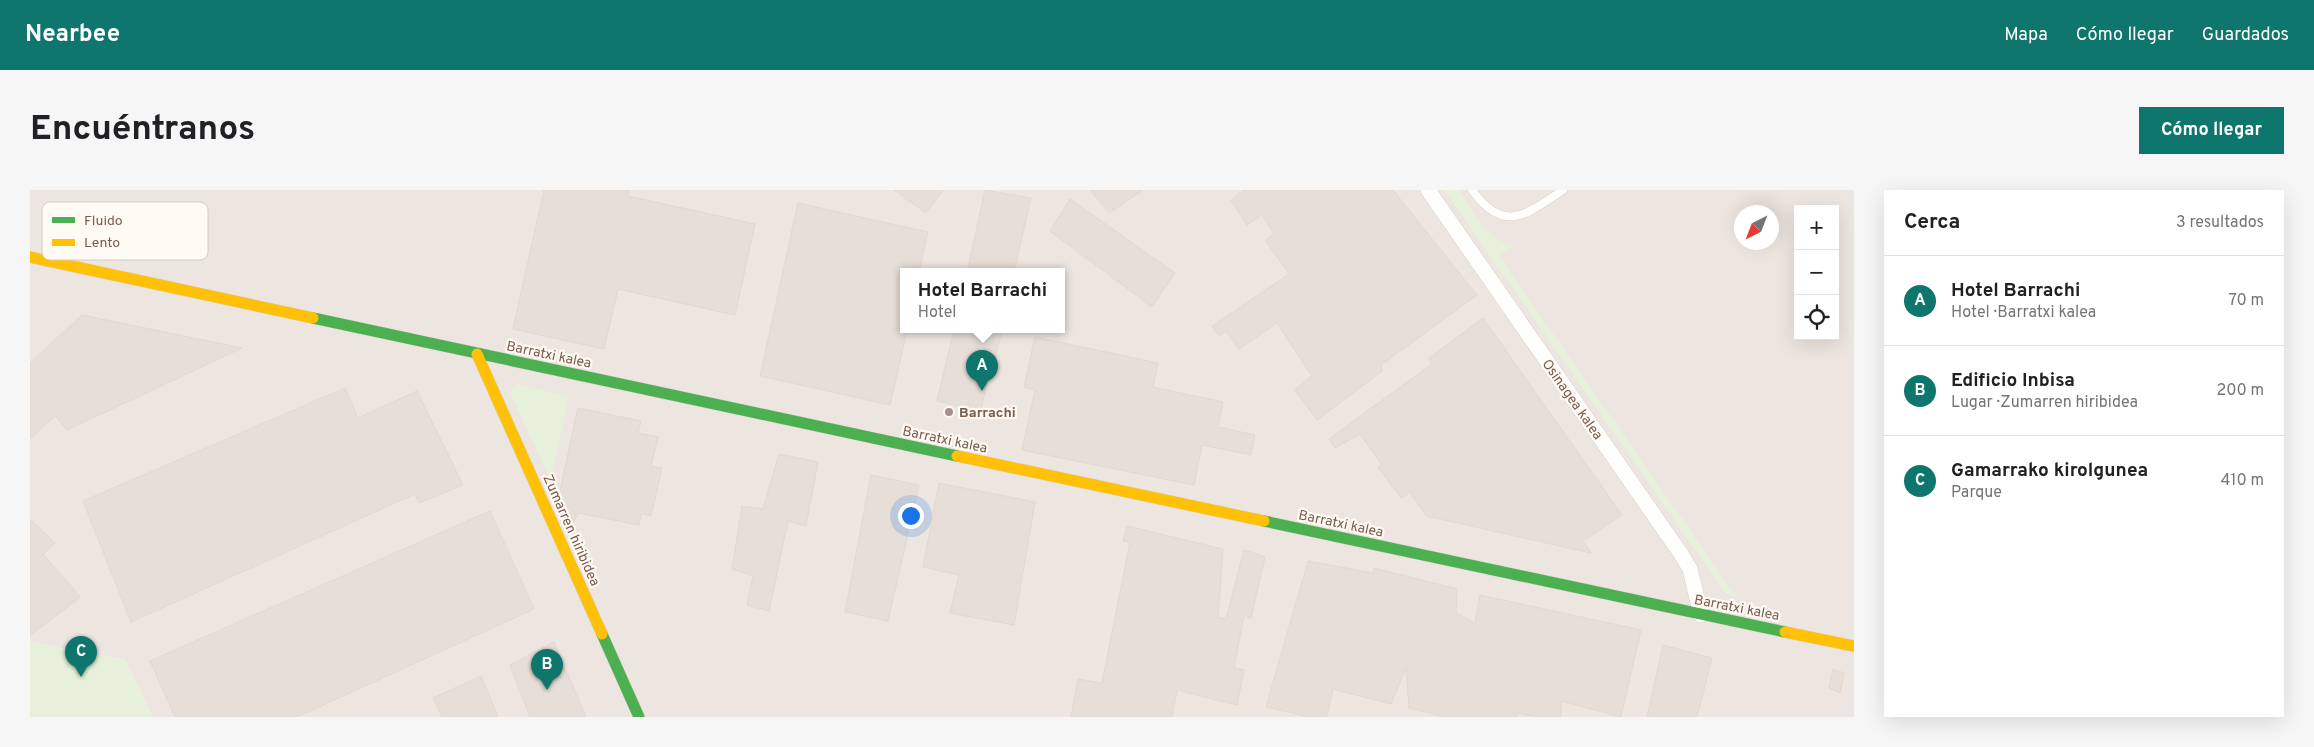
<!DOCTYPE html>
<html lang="es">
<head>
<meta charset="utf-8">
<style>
  :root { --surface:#fff; --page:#f6f6f6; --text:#202124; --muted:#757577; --line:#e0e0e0; --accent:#0f766e }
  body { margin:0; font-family:Overpass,sans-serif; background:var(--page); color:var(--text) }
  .controls { position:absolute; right:15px; top:15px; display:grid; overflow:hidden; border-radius:0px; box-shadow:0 5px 20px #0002 }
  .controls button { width:45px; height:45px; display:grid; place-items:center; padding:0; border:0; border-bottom:1px solid var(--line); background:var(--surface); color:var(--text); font:25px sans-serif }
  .compass { position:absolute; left:1704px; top:15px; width:45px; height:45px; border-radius:50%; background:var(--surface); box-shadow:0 5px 20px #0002; rotate:222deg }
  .you { position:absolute; left:880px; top:325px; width:18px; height:18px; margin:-12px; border:4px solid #fff; border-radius:50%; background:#1a73e8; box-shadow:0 0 0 8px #1a73e833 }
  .badge { display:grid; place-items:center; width:32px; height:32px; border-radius:50%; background:var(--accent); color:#fff; font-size:16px; font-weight:700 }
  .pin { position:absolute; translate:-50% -41px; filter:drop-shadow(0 1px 2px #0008) }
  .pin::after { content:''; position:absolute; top:26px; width:18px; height:15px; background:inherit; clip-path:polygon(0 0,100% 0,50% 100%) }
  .popup { position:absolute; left:870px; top:78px; width:165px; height:65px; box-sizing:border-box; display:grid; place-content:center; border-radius:0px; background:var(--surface); filter:drop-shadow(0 1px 4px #0005); font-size:16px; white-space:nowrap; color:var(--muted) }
  .popup b { font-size:19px; color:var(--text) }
  .popup::after { content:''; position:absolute; left:50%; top:100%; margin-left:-10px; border:10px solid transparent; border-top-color:var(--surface) }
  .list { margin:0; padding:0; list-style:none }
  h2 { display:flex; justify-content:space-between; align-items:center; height:65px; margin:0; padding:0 20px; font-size:21px }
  h2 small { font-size:16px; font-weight:400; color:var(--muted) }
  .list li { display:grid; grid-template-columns:32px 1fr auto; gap:15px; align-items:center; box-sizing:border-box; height:90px; padding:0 20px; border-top:1px solid var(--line) }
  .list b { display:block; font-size:19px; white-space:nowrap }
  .list p { margin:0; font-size:16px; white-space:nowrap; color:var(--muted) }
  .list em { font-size:16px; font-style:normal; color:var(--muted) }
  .icon { flex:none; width:28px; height:28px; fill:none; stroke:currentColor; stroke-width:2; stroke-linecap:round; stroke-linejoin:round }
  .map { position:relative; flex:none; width:1824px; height:527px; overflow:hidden; border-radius:0px }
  header { display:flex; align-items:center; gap:30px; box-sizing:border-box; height:70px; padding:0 25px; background:var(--accent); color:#fff }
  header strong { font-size:24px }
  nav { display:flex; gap:28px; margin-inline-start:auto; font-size:18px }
  .intro { display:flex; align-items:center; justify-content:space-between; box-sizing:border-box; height:120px; padding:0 30px }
  h1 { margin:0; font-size:35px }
  .button { padding:12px 22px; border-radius:0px; background:var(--accent); color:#fff; font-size:18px; font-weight:700 }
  main { display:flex; gap:30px; padding:0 30px }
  aside { flex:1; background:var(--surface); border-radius:0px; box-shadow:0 5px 20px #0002 }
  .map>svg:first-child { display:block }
  .industrial { fill:#ede5e0; fill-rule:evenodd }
  .green { fill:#e7f0db }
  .building { fill:#e6ded7; stroke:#e2d8d2 }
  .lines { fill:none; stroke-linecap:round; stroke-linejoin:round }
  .lane-casing { stroke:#d7d1cb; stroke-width:9 }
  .street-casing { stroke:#d7d1cb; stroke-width:16 }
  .fast-casing { stroke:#d9d2cb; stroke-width:12 }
  .slow-casing { stroke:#d9d2cb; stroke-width:12 }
  .lane { stroke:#fefefd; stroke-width:8 }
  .street { stroke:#fefefd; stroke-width:15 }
  .fast { stroke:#4caf50; stroke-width:11 }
  .slow { stroke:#ffc107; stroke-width:11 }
  .poi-dot { fill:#a69286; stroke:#fffaf3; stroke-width:2 }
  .labels { text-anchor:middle; stroke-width:4.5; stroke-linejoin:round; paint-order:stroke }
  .street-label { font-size:14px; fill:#7a5c4d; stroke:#fffaf3 }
  .poi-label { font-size:14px; font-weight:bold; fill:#7a5c4d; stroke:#fffaf3; text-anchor:start }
  .key { fill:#fffaf3; stroke:#d7cbc1; stroke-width:1 }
  .key-label { font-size:14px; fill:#7a5c4d }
</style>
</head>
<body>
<header>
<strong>Nearbee</strong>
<nav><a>Mapa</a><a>Cómo llegar</a><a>Guardados</a></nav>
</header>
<div class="intro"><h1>Encuéntranos</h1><a class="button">Cómo llegar</a></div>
<main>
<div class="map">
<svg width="1824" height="527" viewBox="0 0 1824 527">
  <rect width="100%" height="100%" fill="#f9f5f0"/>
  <path class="industrial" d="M0,0H1824V527H123L95,470L0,452ZM1768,19H1805V146H1768ZM1712,22H1742V52H1712ZM873,82H1031V140H873Z"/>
  <g class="green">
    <path d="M1414,0H1429C1443,21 1458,54 1486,55L1469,66L1706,406L1696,404Z"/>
    <polygon points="488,194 539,207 521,291 480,203 484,196"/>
    <polygon points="0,452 95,470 123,527 0,527"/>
  </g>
  <g class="building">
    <polygon points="514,0 599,0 598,6 725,34 705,125 588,99 574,159 483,139"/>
    <polygon points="864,0 913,0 896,23"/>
    <polygon points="955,0 1001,8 984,82 937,82"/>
    <polygon points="1060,0 1113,0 1079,23"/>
    <polygon points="1214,0 1363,0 1447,105 1351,175 1352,181 1287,230 1265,200 1282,186 1247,133 1209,159 1196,141 1189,146 1182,136 1259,84 1235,50 1244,44 1232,25 1217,35 1201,10"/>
    <polygon points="1040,9 1145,83 1122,117 1020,41"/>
    <polygon points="768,13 898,42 889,82 873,82 873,140 877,140 860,215 730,186"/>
    <polygon points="52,125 212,158 37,240 25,226 0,249 0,173"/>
    <polygon points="1453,128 1592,325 1553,351 1561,363 1396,326 1380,302 1371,308 1348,277 1352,275 1330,244 1305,258 1299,249 1402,174 1399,168"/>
    <polygon points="924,140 972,140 964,173 961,172 950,225 937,222 938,218 907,211"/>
    <polygon points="1005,147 1128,173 1123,197 1193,212 1188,237 1225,245 1221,265 1172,255 1164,295 992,260 1005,200 994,197"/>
    <polygon points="315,198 328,228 387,201 433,295 389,313 385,304 101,432 53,311"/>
    <polygon points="548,218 611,231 608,243 628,247 621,276 632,278 621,326 611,324 609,335 548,323 543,333 529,305"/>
    <polygon points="749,264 788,272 776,336 758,331 739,421 717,415 723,386 702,379 712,316 733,319"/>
    <polygon points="841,285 889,295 858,431 815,422"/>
    <polygon points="909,293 1005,312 984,435 920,423 929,385 893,377"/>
    <polygon points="460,321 504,419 267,527 145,527 120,471"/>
    <polygon points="0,329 25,353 13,364 50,407 0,446"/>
    <polygon points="1097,336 1193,359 1188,427 1196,429 1214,360 1235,367 1221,428 1214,425 1204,478 1214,480 1207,515 1147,500 1142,527 1041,527 1048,489 1072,493 1100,352 1093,351"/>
    <polygon points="1278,371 1343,383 1344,378 1427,399 1426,423 1445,433 1450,405 1611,440 1591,527 1531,511 1531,527 1506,527 1488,523 1487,527 1415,527 1379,518 1376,478 1361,514 1303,499 1297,527 1279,527 1236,517"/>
    <polygon points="524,452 556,527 500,527 480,475"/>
    <polygon points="1633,455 1682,468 1667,527 1617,527"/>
    <polygon points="1803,479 1814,483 1810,503 1799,498"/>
    <polygon points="451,486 468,527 412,527 403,508"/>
  </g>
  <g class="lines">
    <g class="lane-casing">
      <path id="lane" d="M1442,0C1474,45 1497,24 1533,0"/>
    </g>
    <g class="street-casing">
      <polyline id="street" points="1398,0 1651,364 1660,379 1671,425"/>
    </g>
    <g class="fast-casing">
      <g id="fast">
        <polyline points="283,128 927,266"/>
        <polyline points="1234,331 1755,442"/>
        <polyline points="572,444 609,527"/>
      </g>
    </g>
    <g class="slow-casing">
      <g id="slow">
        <polyline points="0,67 283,128"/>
        <polyline points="447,164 572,444"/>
        <polyline points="927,266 1234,331"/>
        <polyline points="1755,442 1824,456"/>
      </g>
    </g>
    <use href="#lane" class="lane"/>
    <use href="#street" class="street"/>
    <use href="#fast" class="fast"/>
    <use href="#slow" class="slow"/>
  </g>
  <circle class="poi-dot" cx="919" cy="222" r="5"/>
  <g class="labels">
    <g class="street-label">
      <text transform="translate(519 164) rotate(12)" y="5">Barratxi kalea</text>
      <text transform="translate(1543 209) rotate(55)" y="5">Osinagea kalea</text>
      <text transform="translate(915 249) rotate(12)" y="5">Barratxi kalea</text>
      <text transform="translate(1311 333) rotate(12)" y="5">Barratxi kalea</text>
      <text transform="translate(542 340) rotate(66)" y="5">Zumarren hiribidea</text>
      <text transform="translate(1707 417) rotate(11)" y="5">Barratxi kalea</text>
    </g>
    <g class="poi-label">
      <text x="929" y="227">Barrachi</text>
    </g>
  </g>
  <rect x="12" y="12" width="166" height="58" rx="8" class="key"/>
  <rect x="22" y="27" width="23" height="6" fill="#4caf50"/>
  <rect x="22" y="49" width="23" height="7" fill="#ffc107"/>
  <g class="key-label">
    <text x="54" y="35">Fluido</text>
    <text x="54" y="57">Lento</text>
  </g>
</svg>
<div class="controls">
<button>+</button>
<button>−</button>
<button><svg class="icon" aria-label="locate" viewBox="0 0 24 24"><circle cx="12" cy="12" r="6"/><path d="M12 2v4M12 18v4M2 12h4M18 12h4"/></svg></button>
</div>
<svg class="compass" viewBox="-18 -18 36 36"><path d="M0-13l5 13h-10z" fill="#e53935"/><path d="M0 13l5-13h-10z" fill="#757577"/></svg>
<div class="you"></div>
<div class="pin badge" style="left:952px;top:201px">A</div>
<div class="popup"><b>Hotel Barrachi</b>Hotel</div>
<div class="pin badge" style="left:517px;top:500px">B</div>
<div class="pin badge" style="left:51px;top:487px">C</div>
</div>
<aside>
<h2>Cerca<small>3 resultados</small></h2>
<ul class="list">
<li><span class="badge">A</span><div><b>Hotel Barrachi</b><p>Hotel · Barratxi kalea</p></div><em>70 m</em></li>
<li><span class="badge">B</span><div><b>Edificio Inbisa</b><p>Lugar · Zumarren hiribidea</p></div><em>200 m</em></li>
<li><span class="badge">C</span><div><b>Gamarrako kirolgunea</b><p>Parque</p></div><em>410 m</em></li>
</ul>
</aside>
</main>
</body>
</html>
